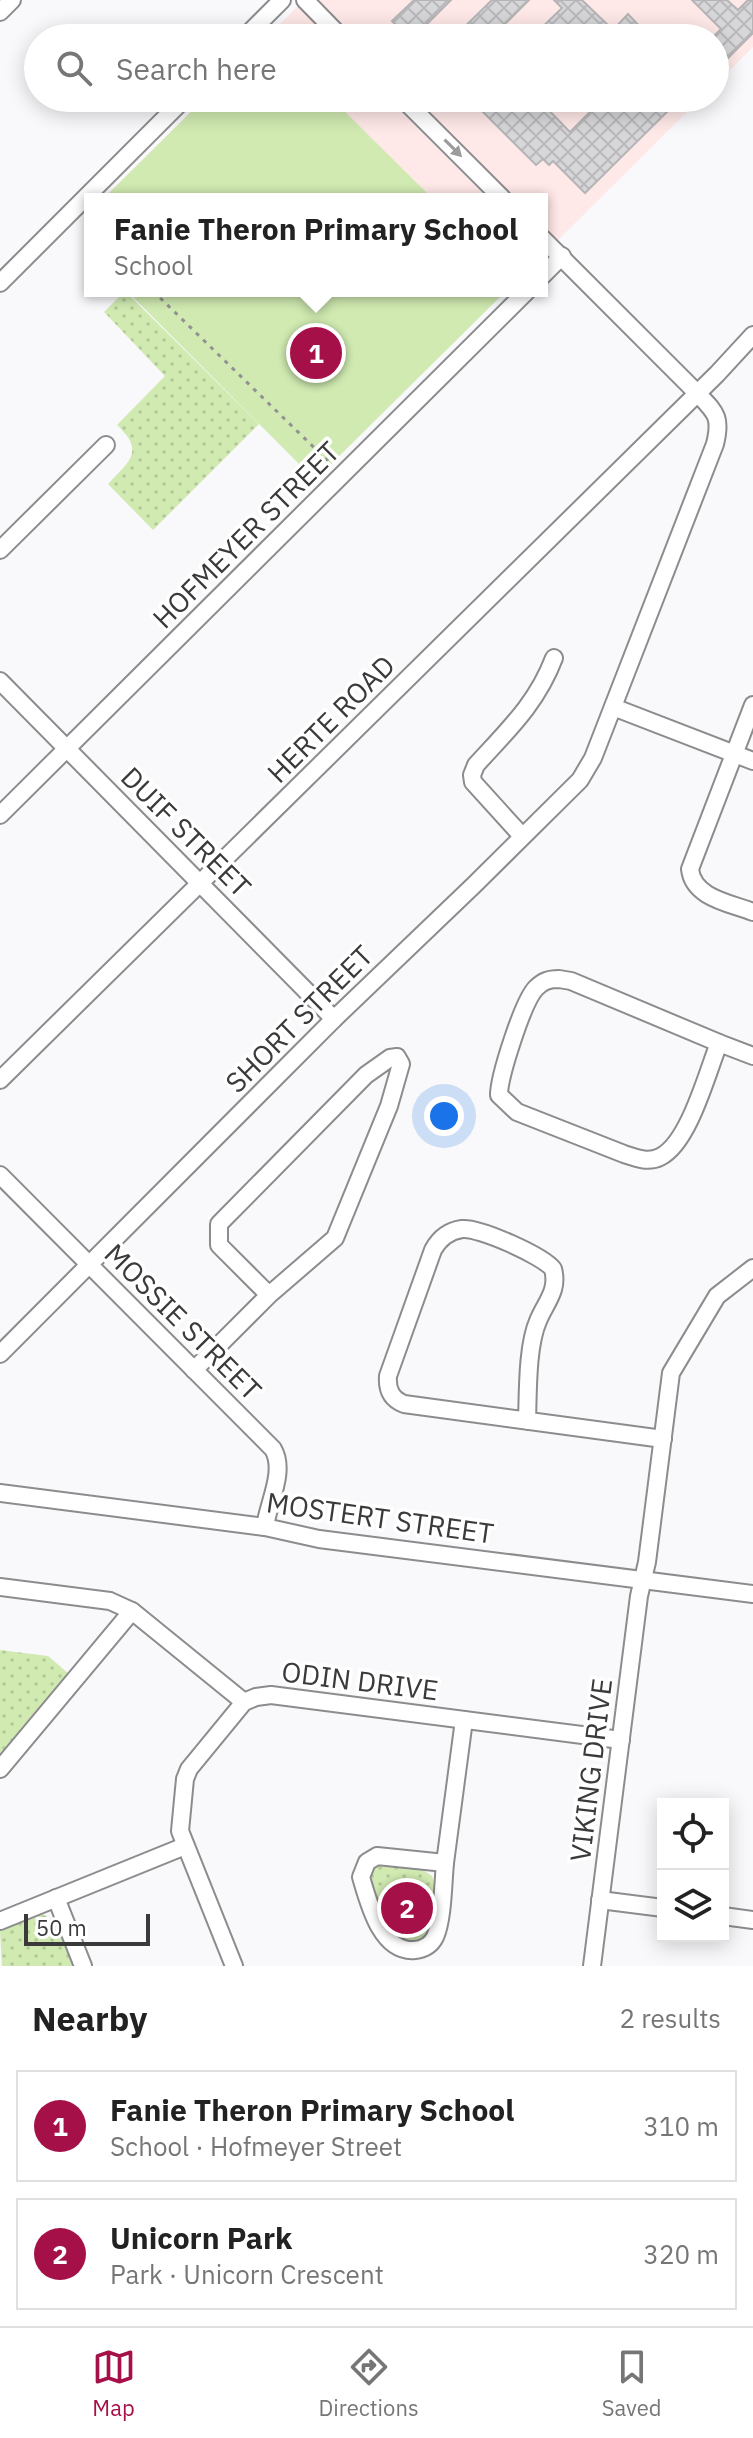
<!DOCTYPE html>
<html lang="en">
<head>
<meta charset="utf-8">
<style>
  :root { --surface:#fff; --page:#f6f6f6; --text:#222; --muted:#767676; --line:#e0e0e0; --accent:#a61048 }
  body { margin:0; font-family:"IBM Plex Sans",sans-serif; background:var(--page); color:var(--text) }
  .controls { position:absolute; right:24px; bottom:24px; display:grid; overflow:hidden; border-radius:0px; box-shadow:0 4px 20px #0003 }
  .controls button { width:72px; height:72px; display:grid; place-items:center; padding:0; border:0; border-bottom:2px solid var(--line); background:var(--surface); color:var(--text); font:40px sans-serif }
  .scale { position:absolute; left:24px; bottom:20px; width:126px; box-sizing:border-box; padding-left:8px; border:4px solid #3a3a3b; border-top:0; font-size:22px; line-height:28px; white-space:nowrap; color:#3a3a3b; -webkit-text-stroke:6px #fff; paint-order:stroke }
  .you { position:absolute; left:444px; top:1116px; width:28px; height:28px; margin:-20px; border:6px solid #fff; border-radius:50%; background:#1a73e8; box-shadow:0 0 0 12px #1a73e833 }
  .badge { display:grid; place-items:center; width:52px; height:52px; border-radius:50%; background:var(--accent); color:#fff; font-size:26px; font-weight:700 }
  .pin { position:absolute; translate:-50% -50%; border:4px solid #fff; box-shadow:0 2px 8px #0006 }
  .popup { position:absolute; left:84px; top:193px; width:464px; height:104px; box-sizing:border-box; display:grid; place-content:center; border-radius:0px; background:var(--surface); filter:drop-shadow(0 2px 6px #0005); font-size:26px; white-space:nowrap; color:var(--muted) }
  .popup b { font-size:30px; color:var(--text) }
  .popup::after { content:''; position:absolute; left:50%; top:100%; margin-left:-16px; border:16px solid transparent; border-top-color:var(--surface) }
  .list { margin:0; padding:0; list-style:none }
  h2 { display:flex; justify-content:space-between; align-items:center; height:104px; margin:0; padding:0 32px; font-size:34px }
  h2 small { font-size:26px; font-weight:400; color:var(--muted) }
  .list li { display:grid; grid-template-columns:52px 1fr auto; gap:24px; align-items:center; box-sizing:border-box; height:112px; margin:0 16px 16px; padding:0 16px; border:2px solid var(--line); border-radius:0px }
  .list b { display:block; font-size:30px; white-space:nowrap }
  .list p { margin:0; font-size:26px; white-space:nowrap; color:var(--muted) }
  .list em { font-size:26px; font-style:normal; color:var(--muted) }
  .icon { flex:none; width:44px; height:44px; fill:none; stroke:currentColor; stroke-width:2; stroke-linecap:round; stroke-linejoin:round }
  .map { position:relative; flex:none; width:753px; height:1966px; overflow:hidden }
  .search { position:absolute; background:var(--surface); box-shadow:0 4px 20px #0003; left:24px; right:24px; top:24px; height:88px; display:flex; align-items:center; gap:20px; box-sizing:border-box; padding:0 28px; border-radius:44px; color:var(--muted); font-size:30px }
  .sheet { height:360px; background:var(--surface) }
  nav { display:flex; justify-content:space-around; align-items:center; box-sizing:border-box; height:112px; border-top:2px solid var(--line); background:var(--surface); font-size:22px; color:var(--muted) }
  nav a { display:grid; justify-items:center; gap:4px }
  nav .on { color:var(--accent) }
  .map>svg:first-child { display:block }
  .education { fill:#ffe9e8 }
  .park { fill:url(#park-dots) }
  .pitch { fill:#d0eab1 }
  .building { fill:url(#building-cross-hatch); stroke:#b5b4b6; stroke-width:2 }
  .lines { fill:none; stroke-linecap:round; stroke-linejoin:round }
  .minor-casing { stroke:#8c8c8e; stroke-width:20 }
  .path { stroke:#929293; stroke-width:3; stroke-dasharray:4 6; stroke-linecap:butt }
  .minor { stroke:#fff; stroke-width:16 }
  .oneway { fill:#9c9c9d }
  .labels { text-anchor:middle; stroke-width:7; stroke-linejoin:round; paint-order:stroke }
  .street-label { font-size:28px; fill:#3a3a3b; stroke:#fff }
</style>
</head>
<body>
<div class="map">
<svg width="753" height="1966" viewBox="0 0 753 1966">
  <defs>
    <pattern id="park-dots" width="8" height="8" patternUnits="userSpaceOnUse" patternTransform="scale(2)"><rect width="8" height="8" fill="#d0eab1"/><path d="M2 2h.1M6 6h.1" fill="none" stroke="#b3c999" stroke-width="1.8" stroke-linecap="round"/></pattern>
    <pattern id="building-cross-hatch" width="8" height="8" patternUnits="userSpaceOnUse" patternTransform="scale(2)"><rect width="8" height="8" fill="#d7d7d9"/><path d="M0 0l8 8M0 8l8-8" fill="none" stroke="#b9b9bb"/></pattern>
  </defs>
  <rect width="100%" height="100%" fill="#f9f8fa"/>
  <g class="education">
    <polygon points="304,0 753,0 753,47 715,85 715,38 266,38"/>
    <polygon points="205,98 701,98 542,256 542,199 103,199"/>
  </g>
  <g class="park">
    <path d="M125,291L259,424L153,530L108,484C130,461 145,451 117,425L165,376L104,312Z"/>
    <polygon points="0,1650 48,1656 69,1674 0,1758"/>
    <path d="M382,1864L420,1868L432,1876C439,1892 435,1926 424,1940L408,1944L390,1933L370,1882L373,1870Z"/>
    <path d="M36,1914C62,1914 67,1946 75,1966H2L0,1931Z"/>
  </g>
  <g class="pitch">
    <polygon points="205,98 331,98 433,199 103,199"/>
    <polygon points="127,291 506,291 315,480"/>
  </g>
  <g class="building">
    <polygon points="414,0 451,0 413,38 409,38 392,21"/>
    <polygon points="492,0 529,0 491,38 453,38"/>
    <polygon points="554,0 582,0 613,30 628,14 645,32 639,38 581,38 575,32 569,38 531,38 562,8"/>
    <polygon points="692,0 727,0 738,10 748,0 753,0 753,33 715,71 715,35 721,29"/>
    <polygon points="469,98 537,98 570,132 604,98 681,98 585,193 553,161 549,165 543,159 536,165"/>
  </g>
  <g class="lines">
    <g class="minor-casing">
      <g id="minor">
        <polyline points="305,0 342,38"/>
        <polyline points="0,12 12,0"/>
        <polyline points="244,38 282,0"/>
        <polyline points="402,98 503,199"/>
        <polyline points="542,276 562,256"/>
        <polyline points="0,283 185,98"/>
        <polyline points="0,550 106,445"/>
        <polyline points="0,681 334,1019"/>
        <path d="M753,705L690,869C693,898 730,903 753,912"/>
        <polyline points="613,707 753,761"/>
        <polyline points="0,815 527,291"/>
        <path d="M522,836L473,782L472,775L476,765C508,730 537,703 554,658"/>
        <path d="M559,979L571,981L719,1043C707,1073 689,1143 660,1157C648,1163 636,1158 624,1154L517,1112L499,1095C499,1077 523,1001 536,988C543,981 549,979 559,979Z"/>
        <polyline points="719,1043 753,1056"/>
        <polyline points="0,1080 717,374 753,335"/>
        <path d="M0,1175L273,1449C286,1471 268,1503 265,1527"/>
        <path d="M0,1354L334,1019L474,885L580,780L593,758L715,444C722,416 715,412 696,392L542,238"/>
        <polyline points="194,1370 269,1295 219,1245 219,1224 366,1075 390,1058 397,1057 401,1064 389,1106 335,1238 269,1295"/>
        <path d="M527,1421C528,1393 527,1346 538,1321C545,1303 559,1291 553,1269C543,1256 479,1227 462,1229C448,1231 439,1239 433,1250L388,1376C387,1389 391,1399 404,1404L663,1439"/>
        <polyline points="0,1493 265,1527 319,1539 753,1594"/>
        <polyline points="0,1587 110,1601 132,1611 0,1769"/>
        <polyline points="132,1611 244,1702"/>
        <path d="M377,1856L445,1863C443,1883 443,1920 435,1937C431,1945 424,1949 415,1950C381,1953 369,1904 361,1877L367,1862Z"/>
        <polyline points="445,1863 464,1720"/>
        <polyline points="56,1898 83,1966"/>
        <polyline points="600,1900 663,1908"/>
        <polyline points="723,1916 753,1920"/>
        <polyline points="0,1921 185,1846"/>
        <polyline points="234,1966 180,1831 185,1779 189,1769 244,1702 256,1697 271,1695 621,1740"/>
        <polyline points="592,1966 639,1596 647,1562 671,1373 717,1296 753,1268"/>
      </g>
    </g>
    <g class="path">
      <polyline points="85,220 90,229"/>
      <polyline points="153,291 331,464"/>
    </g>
    <use href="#minor" class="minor"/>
  </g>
  <defs><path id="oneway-solid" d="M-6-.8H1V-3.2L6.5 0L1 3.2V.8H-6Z" transform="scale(2)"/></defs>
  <use class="oneway" href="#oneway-solid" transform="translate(453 148) rotate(45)"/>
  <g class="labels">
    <g class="street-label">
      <text transform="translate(246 535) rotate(-45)" y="10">HOFMEYER STREET</text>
      <text transform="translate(331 719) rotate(-45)" y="10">HERTE ROAD</text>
      <text transform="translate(186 832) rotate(45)" y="10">DUIF STREET</text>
      <text transform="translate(299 1019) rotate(-45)" y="10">SHORT STREET</text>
      <text transform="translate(183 1322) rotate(45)" y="10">MOSSIE STREET</text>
      <text transform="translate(380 1518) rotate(8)" y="10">MOSTERT STREET</text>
      <text transform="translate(360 1681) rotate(7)" y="10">ODIN DRIVE</text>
      <text transform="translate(591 1770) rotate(-83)" y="10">VIKING DRIVE</text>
    </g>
  </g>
</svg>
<div class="controls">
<button><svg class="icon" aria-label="locate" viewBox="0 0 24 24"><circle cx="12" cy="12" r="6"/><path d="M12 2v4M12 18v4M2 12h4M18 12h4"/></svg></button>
<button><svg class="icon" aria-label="layers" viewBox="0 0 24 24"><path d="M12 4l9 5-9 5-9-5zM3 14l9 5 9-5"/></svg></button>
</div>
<div class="scale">50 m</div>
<div class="you"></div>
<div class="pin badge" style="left:316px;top:353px">1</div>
<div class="popup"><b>Fanie Theron Primary School</b>School</div>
<div class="pin badge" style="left:407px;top:1908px">2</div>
<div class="search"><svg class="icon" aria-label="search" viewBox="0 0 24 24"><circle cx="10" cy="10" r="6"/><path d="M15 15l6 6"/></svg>Search here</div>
</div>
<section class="sheet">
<h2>Nearby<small>2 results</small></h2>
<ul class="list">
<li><span class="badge">1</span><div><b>Fanie Theron Primary School</b><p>School · Hofmeyer Street</p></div><em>310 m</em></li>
<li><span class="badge">2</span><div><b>Unicorn Park</b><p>Park · Unicorn Crescent</p></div><em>320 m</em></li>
</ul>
</section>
<nav>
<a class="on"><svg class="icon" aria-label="map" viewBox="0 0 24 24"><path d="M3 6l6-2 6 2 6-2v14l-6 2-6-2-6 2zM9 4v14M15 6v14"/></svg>Map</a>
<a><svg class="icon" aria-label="directions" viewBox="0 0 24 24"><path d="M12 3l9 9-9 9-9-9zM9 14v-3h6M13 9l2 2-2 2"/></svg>Directions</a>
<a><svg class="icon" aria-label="saved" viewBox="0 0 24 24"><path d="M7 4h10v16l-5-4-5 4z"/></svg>Saved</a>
</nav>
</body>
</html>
